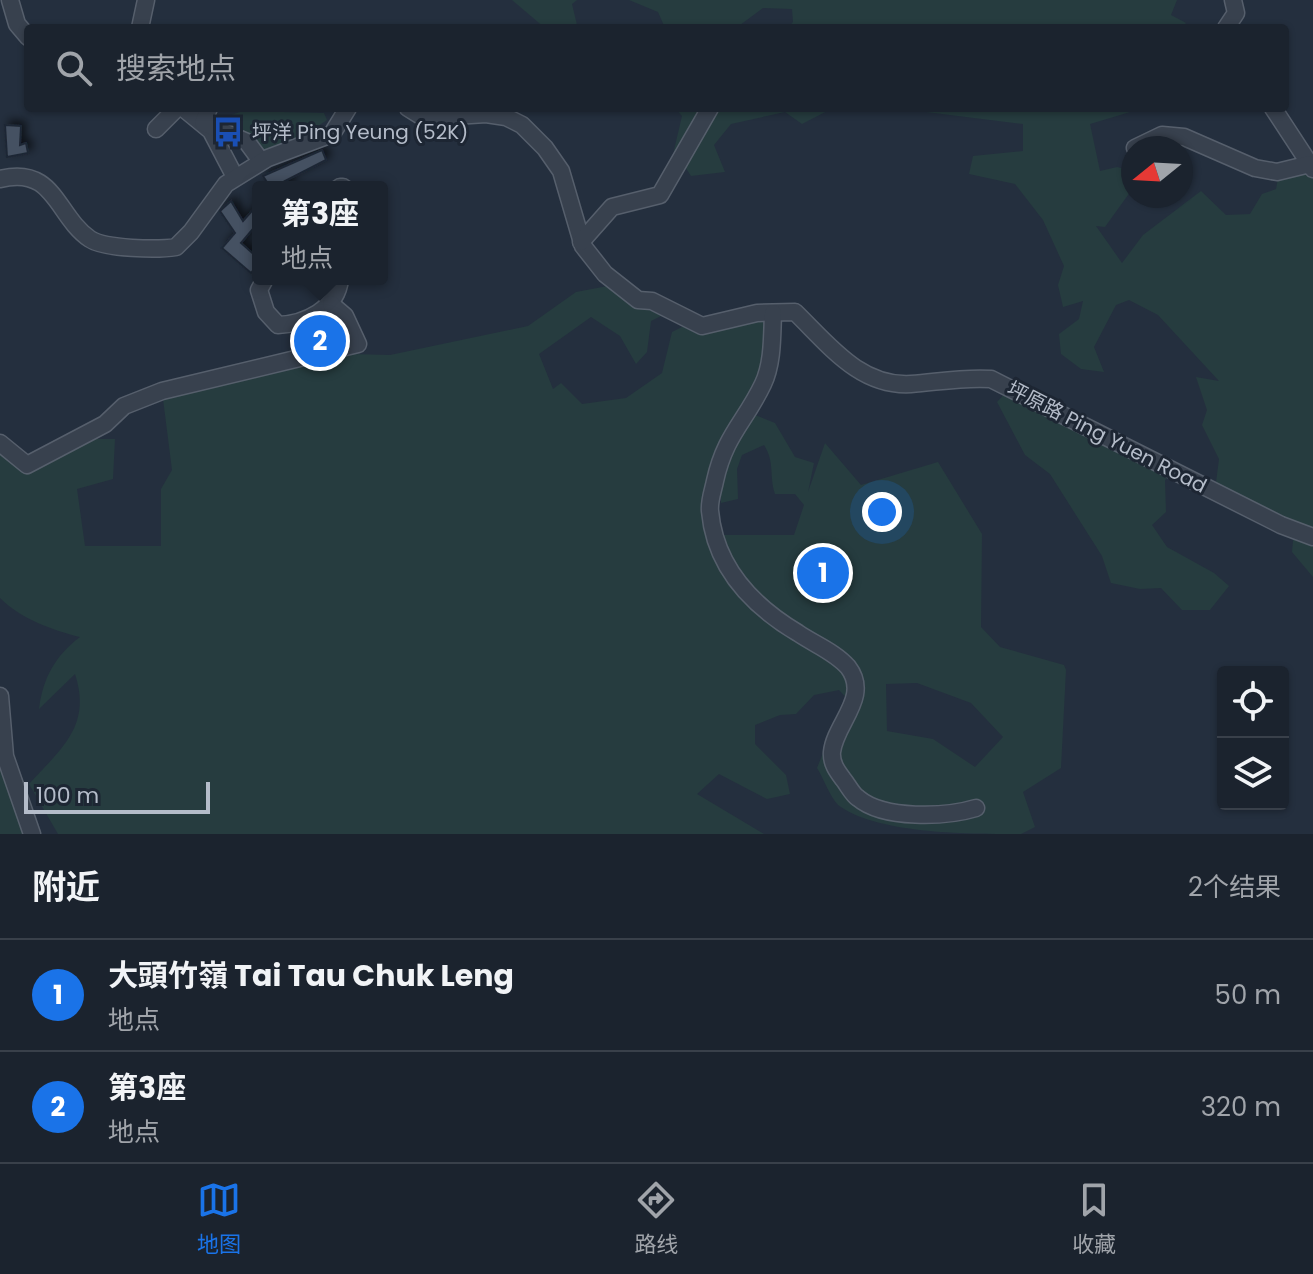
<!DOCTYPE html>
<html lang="zh">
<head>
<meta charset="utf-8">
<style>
  :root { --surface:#1b232e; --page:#242b36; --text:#f1f3f6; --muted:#a0a4aa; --line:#39404a; --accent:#1a73e8 }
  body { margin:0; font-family:Poppins,"Noto Sans SC",sans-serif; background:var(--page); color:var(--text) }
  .controls { position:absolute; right:24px; bottom:24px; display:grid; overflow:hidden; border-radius:8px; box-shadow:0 2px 6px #0004 }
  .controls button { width:72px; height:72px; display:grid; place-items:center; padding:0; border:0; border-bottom:2px solid var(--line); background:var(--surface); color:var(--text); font:40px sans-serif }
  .compass { position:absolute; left:1121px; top:136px; width:72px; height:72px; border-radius:50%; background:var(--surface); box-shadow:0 2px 6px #0004; rotate:252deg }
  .scale { position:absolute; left:24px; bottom:20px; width:186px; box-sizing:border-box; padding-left:8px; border:4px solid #b4bcc9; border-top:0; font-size:22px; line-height:28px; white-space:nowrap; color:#b4bcc9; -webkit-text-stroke:6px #1d2633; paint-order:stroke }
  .you { position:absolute; left:882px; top:512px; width:28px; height:28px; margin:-20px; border:6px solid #fff; border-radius:50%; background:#1a73e8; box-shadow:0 0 0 12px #1a73e833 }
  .badge { display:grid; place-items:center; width:52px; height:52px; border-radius:50%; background:var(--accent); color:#fff; font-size:26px; font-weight:700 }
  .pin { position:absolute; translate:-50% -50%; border:4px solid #fff; box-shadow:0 2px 8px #0006 }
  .popup { position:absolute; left:252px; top:181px; width:136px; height:104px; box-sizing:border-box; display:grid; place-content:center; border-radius:8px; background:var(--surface); filter:drop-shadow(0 2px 6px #0005); font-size:26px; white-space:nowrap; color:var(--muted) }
  .popup b { font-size:30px; color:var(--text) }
  .popup::after { content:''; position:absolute; left:50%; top:100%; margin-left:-16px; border:16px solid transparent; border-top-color:var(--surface) }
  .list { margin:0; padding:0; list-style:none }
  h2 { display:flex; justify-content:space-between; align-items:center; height:104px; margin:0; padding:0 32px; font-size:34px }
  h2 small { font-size:26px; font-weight:400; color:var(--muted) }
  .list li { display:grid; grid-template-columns:52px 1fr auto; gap:24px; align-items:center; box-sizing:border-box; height:112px; padding:0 32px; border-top:2px solid var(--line) }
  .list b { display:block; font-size:30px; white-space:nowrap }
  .list p { margin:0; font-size:26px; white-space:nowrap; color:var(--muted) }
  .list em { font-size:26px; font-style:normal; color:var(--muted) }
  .icon { flex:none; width:44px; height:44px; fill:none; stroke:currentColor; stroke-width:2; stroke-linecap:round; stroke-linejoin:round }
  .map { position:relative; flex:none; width:1313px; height:834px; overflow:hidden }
  .search { position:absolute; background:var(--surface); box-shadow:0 2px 6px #0004; left:24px; right:24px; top:24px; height:88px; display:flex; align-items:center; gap:20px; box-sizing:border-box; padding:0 28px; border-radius:8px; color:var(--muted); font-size:30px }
  .sheet { height:328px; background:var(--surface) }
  nav { display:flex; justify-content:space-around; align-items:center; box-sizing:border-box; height:112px; border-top:2px solid var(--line); background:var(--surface); font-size:22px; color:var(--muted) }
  nav a { display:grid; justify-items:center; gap:4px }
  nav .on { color:var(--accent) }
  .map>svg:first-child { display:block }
  .green { fill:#263c3f; fill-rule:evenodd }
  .building { fill:#455162; stroke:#1f2835; stroke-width:2; filter:url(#shadow) }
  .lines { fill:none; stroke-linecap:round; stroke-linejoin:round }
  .minor-casing { stroke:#565f6c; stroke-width:19 }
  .minor { stroke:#38414e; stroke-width:16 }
  .labels { text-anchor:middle; stroke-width:6; stroke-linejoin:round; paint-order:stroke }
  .poi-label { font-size:20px; fill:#b4bcc9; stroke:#1d2633; text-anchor:start }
  .street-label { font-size:20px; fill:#b4bcc9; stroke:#1d2633 }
</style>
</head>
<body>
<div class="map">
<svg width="1313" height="834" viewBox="0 0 1313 834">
  <defs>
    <filter id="shadow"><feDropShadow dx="4.5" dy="-4.5" stdDeviation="4" flood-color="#0009"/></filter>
  </defs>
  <rect width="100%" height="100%" fill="#242f3e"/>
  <g class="green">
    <polygon points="512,0 577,0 572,4 577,25 545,28"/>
    <polygon points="629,0 1177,0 1171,15 1186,23 1181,28 788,28 793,22 792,9 763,8 736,28 665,28 658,12"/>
    <polygon points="675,108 833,108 802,124 785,112 731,124 714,145 725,172 691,176 674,150 682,116"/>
    <polygon points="894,108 1131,108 1130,112 1090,124 1100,171 1117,167 1133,171 1133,188 1105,227 1096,226 1122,263 1143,235 1201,191 1226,215 1250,214 1262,194 1276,189 1280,167 1303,153 1313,152 1313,577 1292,552 1294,530 1215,490 1219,459 1202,425 1207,410 1196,377 1219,381 1158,315 1129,300 1116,305 1094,347 1104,372 1081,369 1061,354 1059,334 1079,319 1083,301 1063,307 1058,285 1064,266 1043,220 1015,184 969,174 973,156 1023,151 1023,124"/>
    <polygon points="243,111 324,113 327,120 306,134 307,138 263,152 227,126 228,116"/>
    <path d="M613,285L667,313L651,321L647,352L636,364L620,336L591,317L539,354L553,389L561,383L582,404L626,398L662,373L672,332L694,321L773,313L770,357L745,411L775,423L795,457L814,463L808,492L825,443L861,485L938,462L982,534L981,627L1000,647L1064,665L1066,670L1061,768L1023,792L1035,827L1021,834C967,834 877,834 838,805C829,795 824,779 817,768L831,733L853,705L839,690L814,695L796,714L780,715L755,725V744L786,775L790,794L767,799L719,774L697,794L764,834H58L29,784C61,749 92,726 75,674L39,709C43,678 55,656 80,637C52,630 21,619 0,598V450L18,468L95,439H115L113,479L77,489L85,546H161V489L172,470L162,391L312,353L390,355L528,326L576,292ZM764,445C775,462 769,475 775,494H795L804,505L794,535H707L721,485V503L738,499L737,469L742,455ZM917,683L971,703L1003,737L975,767L933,739L887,731L886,684Z"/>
    <polygon points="1010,388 1176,470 1165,480 1166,512 1152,525 1167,547 1214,573 1229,586 1210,610 1182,610 1161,588 1140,589 1111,583 1102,556 1050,474 1025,455 997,402"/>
    <polygon points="0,764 25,834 0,834"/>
  </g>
  <g class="building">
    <polygon points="5,125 21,126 20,145 26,143 28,153 7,157"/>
    <polygon points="322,150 326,160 285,181 292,187 270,187 263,176"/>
    <polygon points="231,201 243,221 258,204 258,223 241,243 258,258 258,265 251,273 222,248 235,233 220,211"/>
    <polygon points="327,320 341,333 311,344 309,338"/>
  </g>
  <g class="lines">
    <g class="minor-casing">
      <g id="minor">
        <polyline points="10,0 17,24 28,37"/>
        <polyline points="140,28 146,0"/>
        <polyline points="1226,28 1236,13 1233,0"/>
        <polyline points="183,108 211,131 235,177"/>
        <polyline points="209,108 203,123 247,142 261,161"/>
        <path d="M408,108L424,118L486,114L506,117L522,125L545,148L561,171L583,246L605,274L638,300L652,301L702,326L757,313L795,312C829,345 860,387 911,384C938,382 963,377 991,379L1281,525L1313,537"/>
        <polyline points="1273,108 1313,169"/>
        <polyline points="156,129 177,108"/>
        <polyline points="1135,148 1162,135 1184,137 1255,168 1277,172 1310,164"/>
        <path d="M0,179C55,165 56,216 90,239C105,249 158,250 176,247L191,232L226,184L268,158L332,134L348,108"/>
        <polyline points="340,187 343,187"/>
        <polyline points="581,242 612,207 660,195 710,108"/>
        <path d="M265,279L259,290L266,312L278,325C305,324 337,309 340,279"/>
        <path d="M773,313C772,336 773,363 763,384C745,422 725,435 715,481C713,491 709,501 710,511C715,567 751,605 798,633C814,644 835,652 848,667C871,697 835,723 832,752C831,763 837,771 843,779C848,785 852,794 858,798C884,820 946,817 976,808"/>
        <polyline points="0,443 27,465 105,424 124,406 162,391 358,344 345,316 331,304"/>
        <polyline points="0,696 5,756 32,834"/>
      </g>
    </g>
    <use href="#minor" class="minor"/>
  </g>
  <defs>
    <g id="bus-bare" transform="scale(2.4)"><path d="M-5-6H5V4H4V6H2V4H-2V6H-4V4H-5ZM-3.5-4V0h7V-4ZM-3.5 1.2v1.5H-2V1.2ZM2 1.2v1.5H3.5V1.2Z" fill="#1a4fb4" stroke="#1d2633" stroke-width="2.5" paint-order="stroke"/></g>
  </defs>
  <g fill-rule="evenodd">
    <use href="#bus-bare" x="228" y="132"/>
  </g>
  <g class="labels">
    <g class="poi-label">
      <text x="252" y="139">坪洋 Ping Yeung (52K)</text>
    </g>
    <g class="street-label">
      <text transform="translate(1107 437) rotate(27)" y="7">坪原路 Ping Yuen Road</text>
    </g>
  </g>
</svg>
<div class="controls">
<button><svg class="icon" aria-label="locate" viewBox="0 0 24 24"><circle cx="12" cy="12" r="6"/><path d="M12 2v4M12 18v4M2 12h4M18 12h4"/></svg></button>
<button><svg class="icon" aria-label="layers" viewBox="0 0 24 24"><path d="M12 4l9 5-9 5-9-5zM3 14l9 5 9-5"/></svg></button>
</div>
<svg class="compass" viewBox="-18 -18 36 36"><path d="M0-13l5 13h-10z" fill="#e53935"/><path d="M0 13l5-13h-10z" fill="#a0a4aa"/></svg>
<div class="scale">100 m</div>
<div class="you"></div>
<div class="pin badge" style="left:823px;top:573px">1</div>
<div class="pin badge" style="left:320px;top:341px">2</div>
<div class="popup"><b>第3座</b>地点</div>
<div class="search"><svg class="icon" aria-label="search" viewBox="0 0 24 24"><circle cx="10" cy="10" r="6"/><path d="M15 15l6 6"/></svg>搜索地点</div>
</div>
<section class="sheet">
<h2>附近<small>2个结果</small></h2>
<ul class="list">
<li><span class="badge">1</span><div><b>大頭竹嶺 Tai Tau Chuk Leng</b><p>地点</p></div><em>50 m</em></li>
<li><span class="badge">2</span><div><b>第3座</b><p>地点</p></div><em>320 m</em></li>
</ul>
</section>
<nav>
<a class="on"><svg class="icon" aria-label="map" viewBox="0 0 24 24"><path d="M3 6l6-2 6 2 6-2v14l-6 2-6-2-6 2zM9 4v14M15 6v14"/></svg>地图</a>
<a><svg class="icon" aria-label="directions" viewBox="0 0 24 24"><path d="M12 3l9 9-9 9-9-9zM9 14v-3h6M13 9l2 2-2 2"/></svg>路线</a>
<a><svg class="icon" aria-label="saved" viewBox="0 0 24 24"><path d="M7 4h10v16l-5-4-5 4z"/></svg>收藏</a>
</nav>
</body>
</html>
